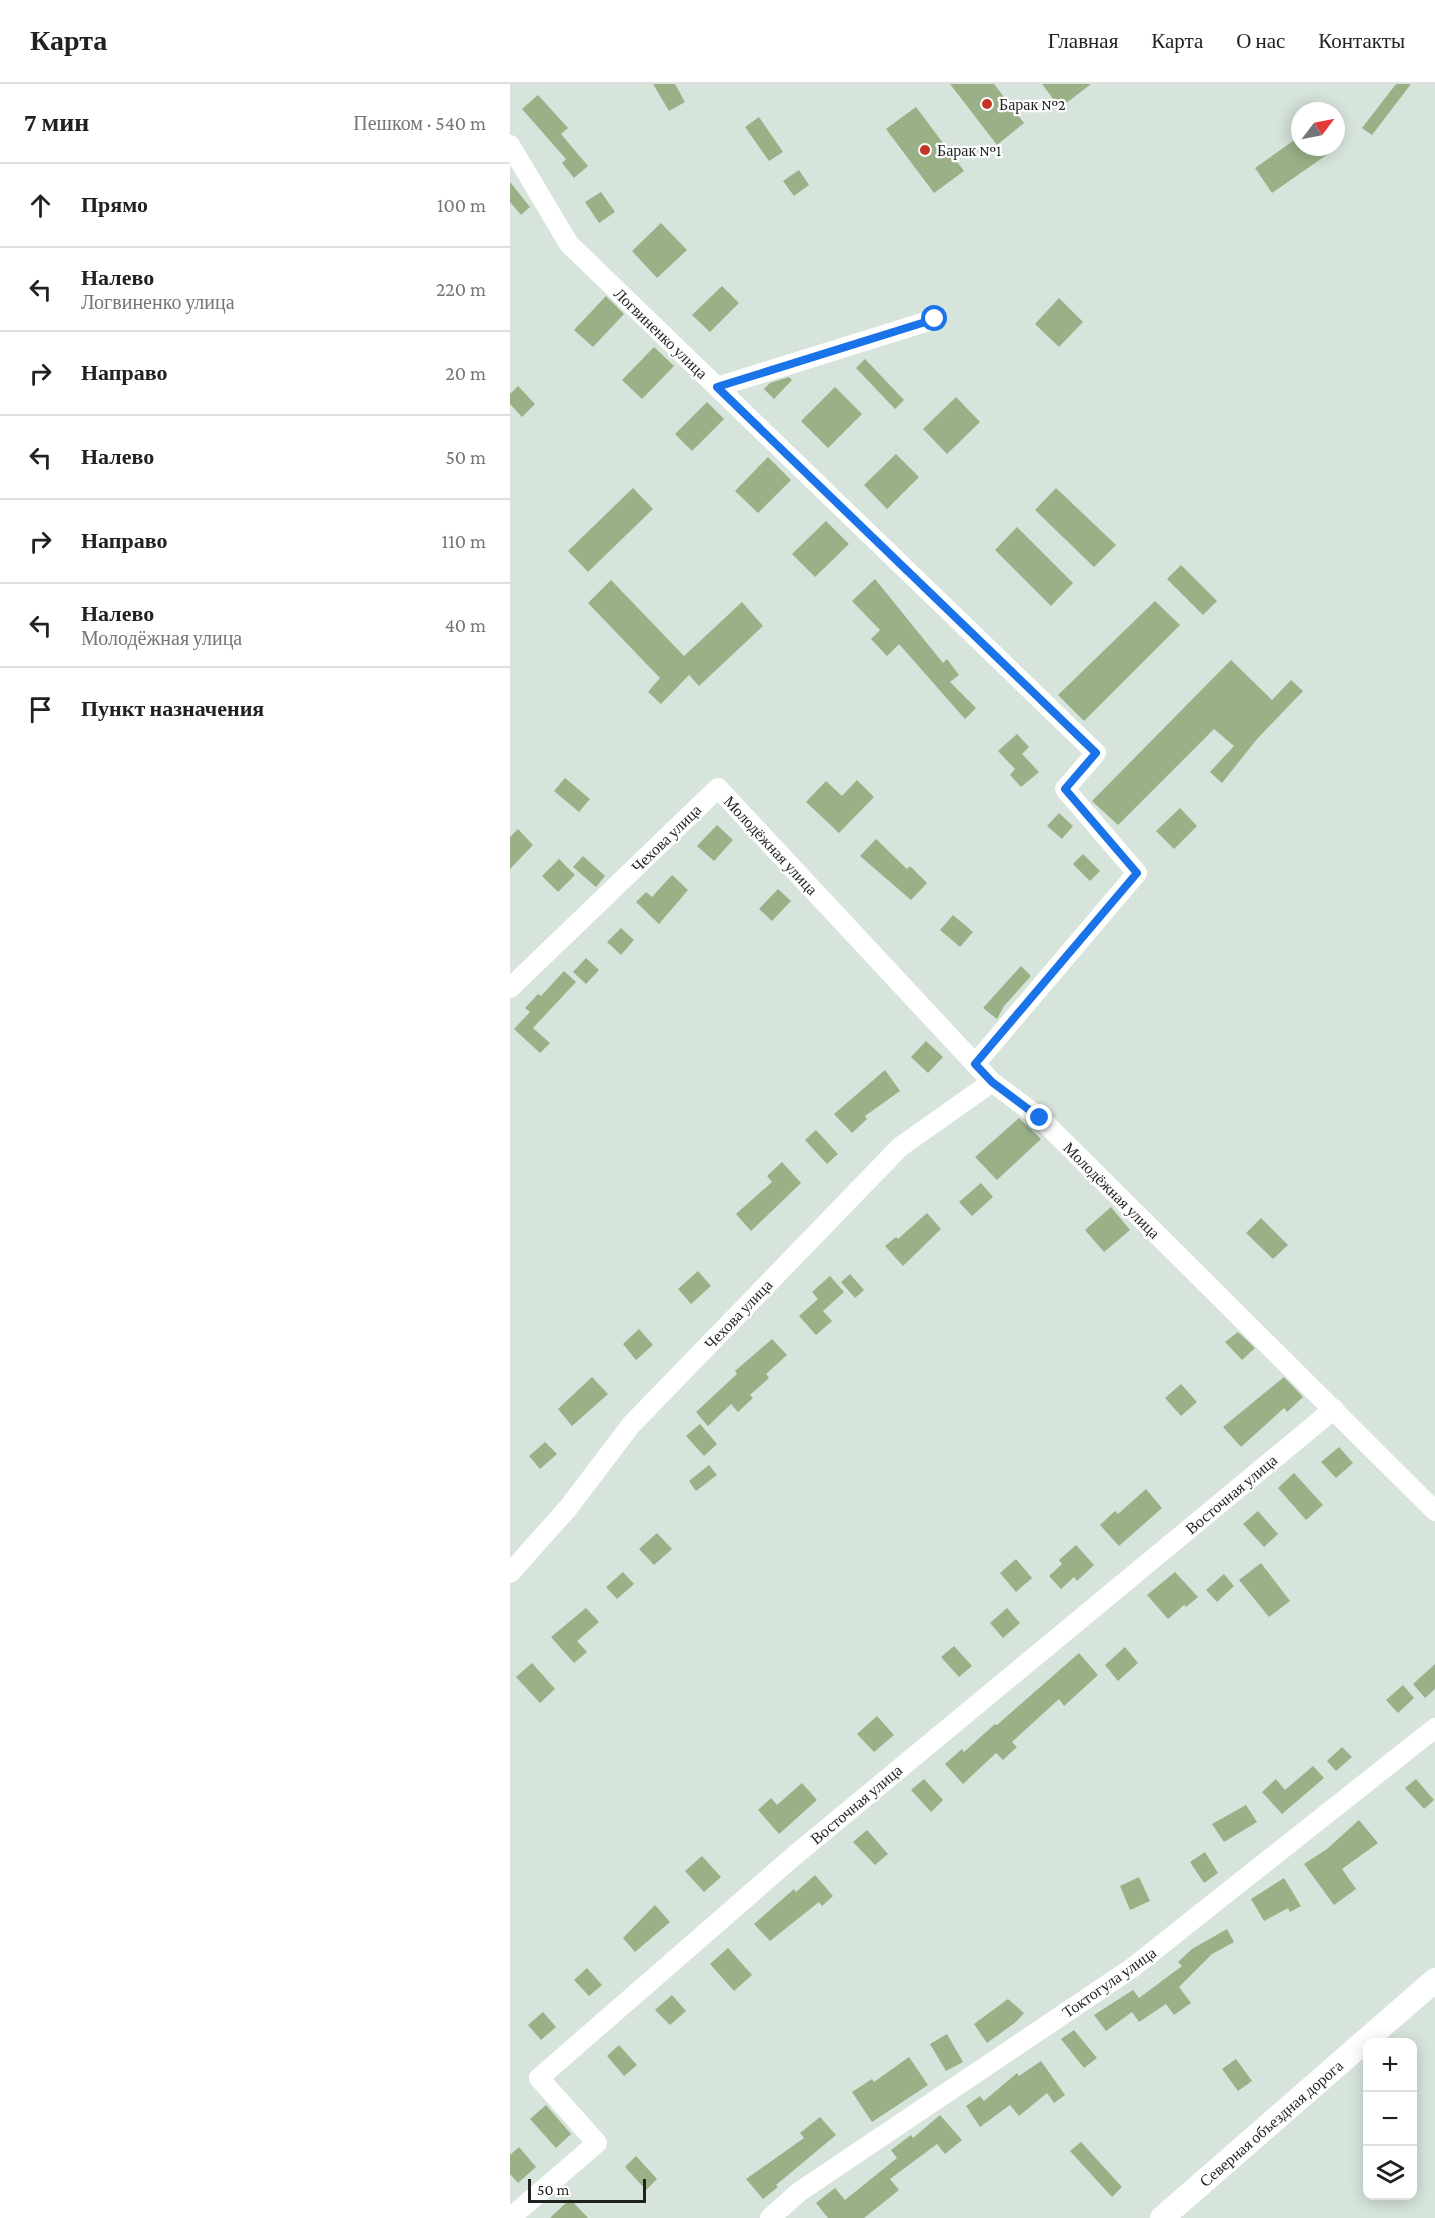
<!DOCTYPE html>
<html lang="ru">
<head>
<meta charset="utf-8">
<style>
  :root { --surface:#fff; --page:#f6f6f6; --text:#202124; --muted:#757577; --line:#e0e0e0 }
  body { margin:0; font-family:"Crimson Pro",serif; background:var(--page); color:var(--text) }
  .controls { position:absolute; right:18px; bottom:18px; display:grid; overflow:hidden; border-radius:12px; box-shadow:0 3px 15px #0003 }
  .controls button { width:54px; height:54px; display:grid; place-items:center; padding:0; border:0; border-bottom:2px solid var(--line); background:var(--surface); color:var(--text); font:30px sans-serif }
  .compass { position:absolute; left:781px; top:18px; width:54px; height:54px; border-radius:50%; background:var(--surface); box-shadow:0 3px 15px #0003; rotate:58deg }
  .scale { position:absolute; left:18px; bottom:15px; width:118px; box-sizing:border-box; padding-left:6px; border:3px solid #1e2320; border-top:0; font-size:16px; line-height:21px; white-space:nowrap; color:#1e2320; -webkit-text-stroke:4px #fff; paint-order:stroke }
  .stop { position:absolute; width:18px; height:18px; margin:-14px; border:4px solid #1a73e8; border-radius:50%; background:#fff }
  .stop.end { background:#1a73e8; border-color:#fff; box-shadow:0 2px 6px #0008 }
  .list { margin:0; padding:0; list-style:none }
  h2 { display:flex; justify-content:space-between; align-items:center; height:78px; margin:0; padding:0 24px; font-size:26px }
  h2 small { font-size:20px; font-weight:400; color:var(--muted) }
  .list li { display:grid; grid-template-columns:39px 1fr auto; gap:18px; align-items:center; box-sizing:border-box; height:84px; padding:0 24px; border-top:2px solid var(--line) }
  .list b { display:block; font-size:22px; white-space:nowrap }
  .list p { margin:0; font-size:20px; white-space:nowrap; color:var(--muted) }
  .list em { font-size:20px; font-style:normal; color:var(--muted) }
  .icon { flex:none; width:33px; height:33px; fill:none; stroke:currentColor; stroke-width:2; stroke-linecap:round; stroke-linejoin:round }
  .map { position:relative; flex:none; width:925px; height:2134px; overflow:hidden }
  header { display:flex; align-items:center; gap:36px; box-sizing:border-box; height:84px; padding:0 30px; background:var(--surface); border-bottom:2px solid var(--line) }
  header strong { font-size:28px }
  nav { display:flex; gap:33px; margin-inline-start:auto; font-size:21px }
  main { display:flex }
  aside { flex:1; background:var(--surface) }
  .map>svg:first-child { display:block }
  .building { fill:#9ab188 }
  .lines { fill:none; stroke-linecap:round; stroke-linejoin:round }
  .minor { stroke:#fff; stroke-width:20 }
  .major { stroke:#fff; stroke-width:24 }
  .route { stroke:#1a73e8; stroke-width:8 }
  .poi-dot { fill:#c23527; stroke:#fff; stroke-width:2 }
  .labels { text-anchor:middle; stroke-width:4.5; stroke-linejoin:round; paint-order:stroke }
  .poi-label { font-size:16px; fill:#1e2320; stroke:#fff; text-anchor:start }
  .street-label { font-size:16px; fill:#1e2320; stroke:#fff }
</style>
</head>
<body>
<header>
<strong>Карта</strong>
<nav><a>Главная</a><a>Карта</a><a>О нас</a><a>Контакты</a></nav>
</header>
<main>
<aside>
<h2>7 мин<small>Пешком · 540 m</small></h2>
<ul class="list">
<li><svg class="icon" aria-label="ahead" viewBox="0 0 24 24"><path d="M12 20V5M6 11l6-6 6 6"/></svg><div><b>Прямо</b></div><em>100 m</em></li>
<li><svg class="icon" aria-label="left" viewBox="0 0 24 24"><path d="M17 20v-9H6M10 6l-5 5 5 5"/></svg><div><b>Налево</b><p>Логвиненко улица</p></div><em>220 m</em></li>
<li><svg class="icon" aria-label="right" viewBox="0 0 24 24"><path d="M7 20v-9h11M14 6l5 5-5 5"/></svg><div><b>Направо</b></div><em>20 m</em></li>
<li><svg class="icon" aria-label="left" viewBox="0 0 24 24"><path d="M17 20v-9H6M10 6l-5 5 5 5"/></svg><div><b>Налево</b></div><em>50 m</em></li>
<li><svg class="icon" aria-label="right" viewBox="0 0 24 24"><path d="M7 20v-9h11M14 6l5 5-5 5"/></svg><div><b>Направо</b></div><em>110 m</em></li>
<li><svg class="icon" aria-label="left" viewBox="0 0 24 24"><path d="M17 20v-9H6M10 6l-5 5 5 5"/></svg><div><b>Налево</b><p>Молодёжная улица</p></div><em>40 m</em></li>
<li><svg class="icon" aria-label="arrive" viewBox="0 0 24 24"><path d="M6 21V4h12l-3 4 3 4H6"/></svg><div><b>Пункт назначения</b></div></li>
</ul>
</aside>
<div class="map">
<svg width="925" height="2134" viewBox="0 0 925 2134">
  <rect width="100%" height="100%" fill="#d6e4db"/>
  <g class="building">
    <polygon points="143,0 165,0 175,18 159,27"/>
    <polygon points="440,0 484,0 514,39 487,61"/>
    <polygon points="532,0 581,0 550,24"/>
    <polygon points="886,0 901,0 862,51 852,44"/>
    <polygon points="28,11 58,44 51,50 78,82 64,94 52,79 56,75 12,25"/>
    <polygon points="406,23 454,87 424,109 376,45"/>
    <polygon points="249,33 273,68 259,77 235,43"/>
    <polygon points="790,52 790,63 828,63 762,109 745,84"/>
    <polygon points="289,86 299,101 284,112 273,97"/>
    <polygon points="0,98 20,123 11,131 0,118"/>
    <polygon points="91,108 105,128 89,139 75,118"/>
    <polygon points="151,139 177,166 147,194 122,167"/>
    <polygon points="212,202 229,219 200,248 182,231"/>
    <polygon points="96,212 114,230 83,263 64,246"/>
    <polygon points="549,214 573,238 549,263 525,240"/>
    <polygon points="144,263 164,282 132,315 112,296"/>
    <polygon points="355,275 394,316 385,325 346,284"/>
    <polygon points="279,293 282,296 264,315 254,305 260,299"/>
    <polygon points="8,302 25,320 12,333 0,320 0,310"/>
    <polygon points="325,303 352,330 318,364 291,337"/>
    <polygon points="446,313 470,338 437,370 413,345"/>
    <polygon points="197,318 214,335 182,367 165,350"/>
    <polygon points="386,370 409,393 377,425 354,401"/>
    <polygon points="258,373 281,396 248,429 225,407"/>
    <polygon points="123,404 143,425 78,488 58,467"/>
    <polygon points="546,404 606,461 584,483 525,426"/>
    <polygon points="316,437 339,460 305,493 282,470"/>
    <polygon points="507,443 563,499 541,522 485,466"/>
    <polygon points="671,481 707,517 693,531 657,495"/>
    <polygon points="365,495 433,579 437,575 449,591 440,598 466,624 455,635 389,560 377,572 361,555 370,546 342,517"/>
    <polygon points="101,496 174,572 232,518 253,542 189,602 179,591 151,620 138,608 150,594 78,519"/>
    <polygon points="645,517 670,541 574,637 548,611"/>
    <polygon points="721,576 762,616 781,596 793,607 747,655 712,699 700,688 724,662 704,645 608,741 582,717"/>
    <polygon points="507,650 519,663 512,670 529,688 511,703 500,691 505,685 488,667"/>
    <polygon points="55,694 80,715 69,728 44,707"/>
    <polygon points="347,696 364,713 329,749 296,718 316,697 332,712"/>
    <polygon points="670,724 687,742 664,765 646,747"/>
    <polygon points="549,729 563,742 552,755 537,742"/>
    <polygon points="207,741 223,756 204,777 187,762"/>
    <polygon points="8,745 23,761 0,785 0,753"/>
    <polygon points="366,755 397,785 400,782 417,799 401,816 350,772"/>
    <polygon points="573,770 590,787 580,797 563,780"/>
    <polygon points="73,772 95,792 86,803 63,783"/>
    <polygon points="49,775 65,791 48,808 32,792"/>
    <polygon points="162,791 178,806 149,840 126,818 136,808 142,813"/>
    <polygon points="268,805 281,817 262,837 249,825"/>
    <polygon points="443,831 463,848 450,863 430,846"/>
    <polygon points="111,844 124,856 111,871 97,858"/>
    <polygon points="76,874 89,886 76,900 63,888"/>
    <polygon points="511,882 521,892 494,922 487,935 473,924"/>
    <polygon points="54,887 66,898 23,944 40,959 30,969 4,945 20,928 15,924 28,910 31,912"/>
    <polygon points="416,957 433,973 418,989 401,973"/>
    <polygon points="375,986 390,1007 355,1032 357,1035 342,1049 324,1030"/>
    <polygon points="509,1034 531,1055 487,1096 465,1073"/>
    <polygon points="306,1046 328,1070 317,1080 295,1056"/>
    <polygon points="272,1078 291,1099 241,1147 226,1130 262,1098 257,1092"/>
    <polygon points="471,1099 483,1113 462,1132 449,1118"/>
    <polygon points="601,1123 620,1146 594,1168 575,1146"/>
    <polygon points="417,1129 431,1145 393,1182 375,1162 386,1153 388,1155"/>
    <polygon points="751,1134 778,1161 763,1175 736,1149"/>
    <polygon points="188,1187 201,1202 181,1220 168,1205"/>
    <polygon points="340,1190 354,1206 345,1214 331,1198"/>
    <polygon points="320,1192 334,1208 313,1227 322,1237 306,1251 289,1232 308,1215 302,1208"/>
    <polygon points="129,1245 143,1261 126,1276 113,1260"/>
    <polygon points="728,1248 745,1264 732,1276 715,1258"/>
    <polygon points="262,1255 277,1271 256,1290 259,1294 240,1311 243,1314 228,1328 221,1320 198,1342 186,1328 227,1290 225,1287"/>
    <polygon points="82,1293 98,1310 62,1342 48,1325"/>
    <polygon points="774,1293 793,1313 777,1328 774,1324 731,1363 713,1343"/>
    <polygon points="671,1300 687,1318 671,1332 655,1314"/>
    <polygon points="190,1340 207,1360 194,1372 176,1352"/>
    <polygon points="35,1358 47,1370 30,1385 19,1372"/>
    <polygon points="829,1363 843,1379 826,1394 811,1378"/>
    <polygon points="199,1381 207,1391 186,1407 179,1397"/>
    <polygon points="784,1389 813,1421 796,1436 768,1404"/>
    <polygon points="636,1405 652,1424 609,1462 590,1441 605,1427 608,1430"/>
    <polygon points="748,1427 768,1450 754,1463 733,1440"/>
    <polygon points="147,1449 162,1465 144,1481 129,1465"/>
    <polygon points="566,1461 584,1481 567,1497 564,1493 551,1505 539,1492 552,1480 549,1476"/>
    <polygon points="506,1475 522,1494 506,1508 490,1489"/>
    <polygon points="751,1479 780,1517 759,1533 729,1496"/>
    <polygon points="113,1488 124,1500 107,1515 96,1503"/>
    <polygon points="665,1488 688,1513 676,1523 674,1521 658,1535 637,1511"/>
    <polygon points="714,1490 724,1502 707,1518 696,1506"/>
    <polygon points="76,1524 89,1538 67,1557 77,1568 64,1579 41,1553"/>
    <polygon points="497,1524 510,1539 493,1554 480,1539"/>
    <polygon points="444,1562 462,1582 449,1593 431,1573"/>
    <polygon points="615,1563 628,1579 608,1597 595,1581"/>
    <polygon points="569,1569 588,1591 554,1622 549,1615 502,1658 507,1663 493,1676 486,1669 453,1700 435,1680 452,1665 454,1668 485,1640 487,1641"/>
    <polygon points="22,1579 45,1605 30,1619 6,1593"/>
    <polygon points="925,1580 925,1605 915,1614 903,1600"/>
    <polygon points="893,1601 904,1614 888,1629 876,1616"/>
    <polygon points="367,1632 384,1651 364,1668 347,1650"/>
    <polygon points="832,1663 842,1673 826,1687 817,1677"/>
    <polygon points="803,1682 814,1694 772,1730 752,1708 766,1695 775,1706"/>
    <polygon points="414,1695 433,1716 421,1728 401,1706"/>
    <polygon points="906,1695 924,1716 914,1725 895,1704"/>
    <polygon points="292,1699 307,1716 269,1750 248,1726 261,1714 267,1721"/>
    <polygon points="736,1721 747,1738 714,1758 702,1740"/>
    <polygon points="849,1736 868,1759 832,1785 846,1805 824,1821 794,1780 817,1765"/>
    <polygon points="357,1746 378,1770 365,1781 343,1758"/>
    <polygon points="695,1768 708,1789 694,1799 680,1778"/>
    <polygon points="192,1772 211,1793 194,1808 175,1787"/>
    <polygon points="305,1791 323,1812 312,1822 309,1818 260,1857 244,1840 284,1805 286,1808"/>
    <polygon points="629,1793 640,1817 620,1826 610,1802"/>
    <polygon points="774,1794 791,1822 780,1828 778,1824 754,1837 741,1815"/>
    <polygon points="145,1821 160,1838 125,1868 113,1854"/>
    <polygon points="717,1845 724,1858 702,1870 669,1903 681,1919 664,1931 656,1920 629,1938 622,1928 596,1947 584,1931 623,1906 629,1914 672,1882 668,1878 682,1865"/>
    <polygon points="218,1864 242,1891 224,1907 200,1880"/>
    <polygon points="77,1884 92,1901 79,1912 64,1896"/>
    <polygon points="162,1911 176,1927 160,1941 145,1926"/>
    <polygon points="498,1915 514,1929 506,1938 477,1959 464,1940"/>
    <polygon points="33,1928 46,1943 31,1956 18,1941"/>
    <polygon points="564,1946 587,1974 574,1984 551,1955"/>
    <polygon points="437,1950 453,1978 436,1987 420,1960"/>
    <polygon points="109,1961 127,1981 114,1992 97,1972"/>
    <polygon points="399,1973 418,2001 362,2038 342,2008 362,1995 364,1998"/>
    <polygon points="726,1975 742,1997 728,2007 712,1985"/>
    <polygon points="531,1977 555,2011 544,2019 537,2009 509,2032 500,2021 470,2043 456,2022 470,2012 474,2017 507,1989 509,1992"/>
    <polygon points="36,2021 61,2050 46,2064 20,2035"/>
    <polygon points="430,2031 452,2056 435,2070 427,2060 380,2095 389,2106 354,2134 318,2134 306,2119 325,2104 335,2116 387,2074 381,2066 401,2051 403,2054"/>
    <polygon points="310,2033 326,2051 266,2101 268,2103 253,2115 236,2095 294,2054 290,2049"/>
    <polygon points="571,2058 612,2103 602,2113 560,2067"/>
    <polygon points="9,2063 26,2083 8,2099 0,2090 0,2071"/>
    <polygon points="126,2072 147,2095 136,2106 115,2083"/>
    <polygon points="60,2115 78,2134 40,2134"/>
  </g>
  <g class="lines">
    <g class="minor">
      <polyline points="0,61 59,160 586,669 555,705 627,789 465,980"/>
      <polyline points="207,303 425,235"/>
      <polyline points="0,904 208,704 482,998 530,1034 925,1427"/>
      <polyline points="0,1489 58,1424 121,1341 390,1063 482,998"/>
      <polyline points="0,2134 87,2059 29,1994 284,1772 824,1325"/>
      <polyline points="260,2134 289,2108 622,1884 925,1644"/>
    </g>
    <polyline class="major" points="652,2134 925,1896"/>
  </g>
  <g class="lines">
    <polyline class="route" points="425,235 207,303 586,669 555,705 627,789 465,980 482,998 530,1034"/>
  </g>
  <g class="poi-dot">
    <circle cx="477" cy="20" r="6"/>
    <circle cx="415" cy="66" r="6"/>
  </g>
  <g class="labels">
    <g class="poi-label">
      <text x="489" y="26">Барак №2</text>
      <text x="427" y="72">Барак №1</text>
    </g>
    <g class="street-label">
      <text transform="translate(151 249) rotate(44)" y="6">Логвиненко улица</text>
      <text transform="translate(156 754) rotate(-44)" y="6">Чехова улица</text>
      <text transform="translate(261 761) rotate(47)" y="6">Молодёжная улица</text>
      <text transform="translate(602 1106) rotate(45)" y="6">Молодёжная улица</text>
      <text transform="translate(228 1230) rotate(-46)" y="6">Чехова улица</text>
      <text transform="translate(721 1410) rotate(-40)" y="6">Восточная улица</text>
      <text transform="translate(346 1720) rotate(-40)" y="6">Восточная улица</text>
      <text transform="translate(599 1898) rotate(-35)" y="6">Токтогула улица</text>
      <text transform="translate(761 2039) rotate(-41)" y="6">Северная объездная дорога</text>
    </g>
  </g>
</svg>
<div class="controls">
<button>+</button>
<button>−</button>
<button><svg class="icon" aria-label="layers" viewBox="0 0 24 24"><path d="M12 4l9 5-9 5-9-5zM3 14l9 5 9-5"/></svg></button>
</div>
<svg class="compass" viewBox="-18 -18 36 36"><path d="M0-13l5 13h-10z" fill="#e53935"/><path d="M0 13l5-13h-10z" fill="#757577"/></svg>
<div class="scale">50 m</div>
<div class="stop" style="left:425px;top:235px"></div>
<div class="stop end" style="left:530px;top:1034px"></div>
</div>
</main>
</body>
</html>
